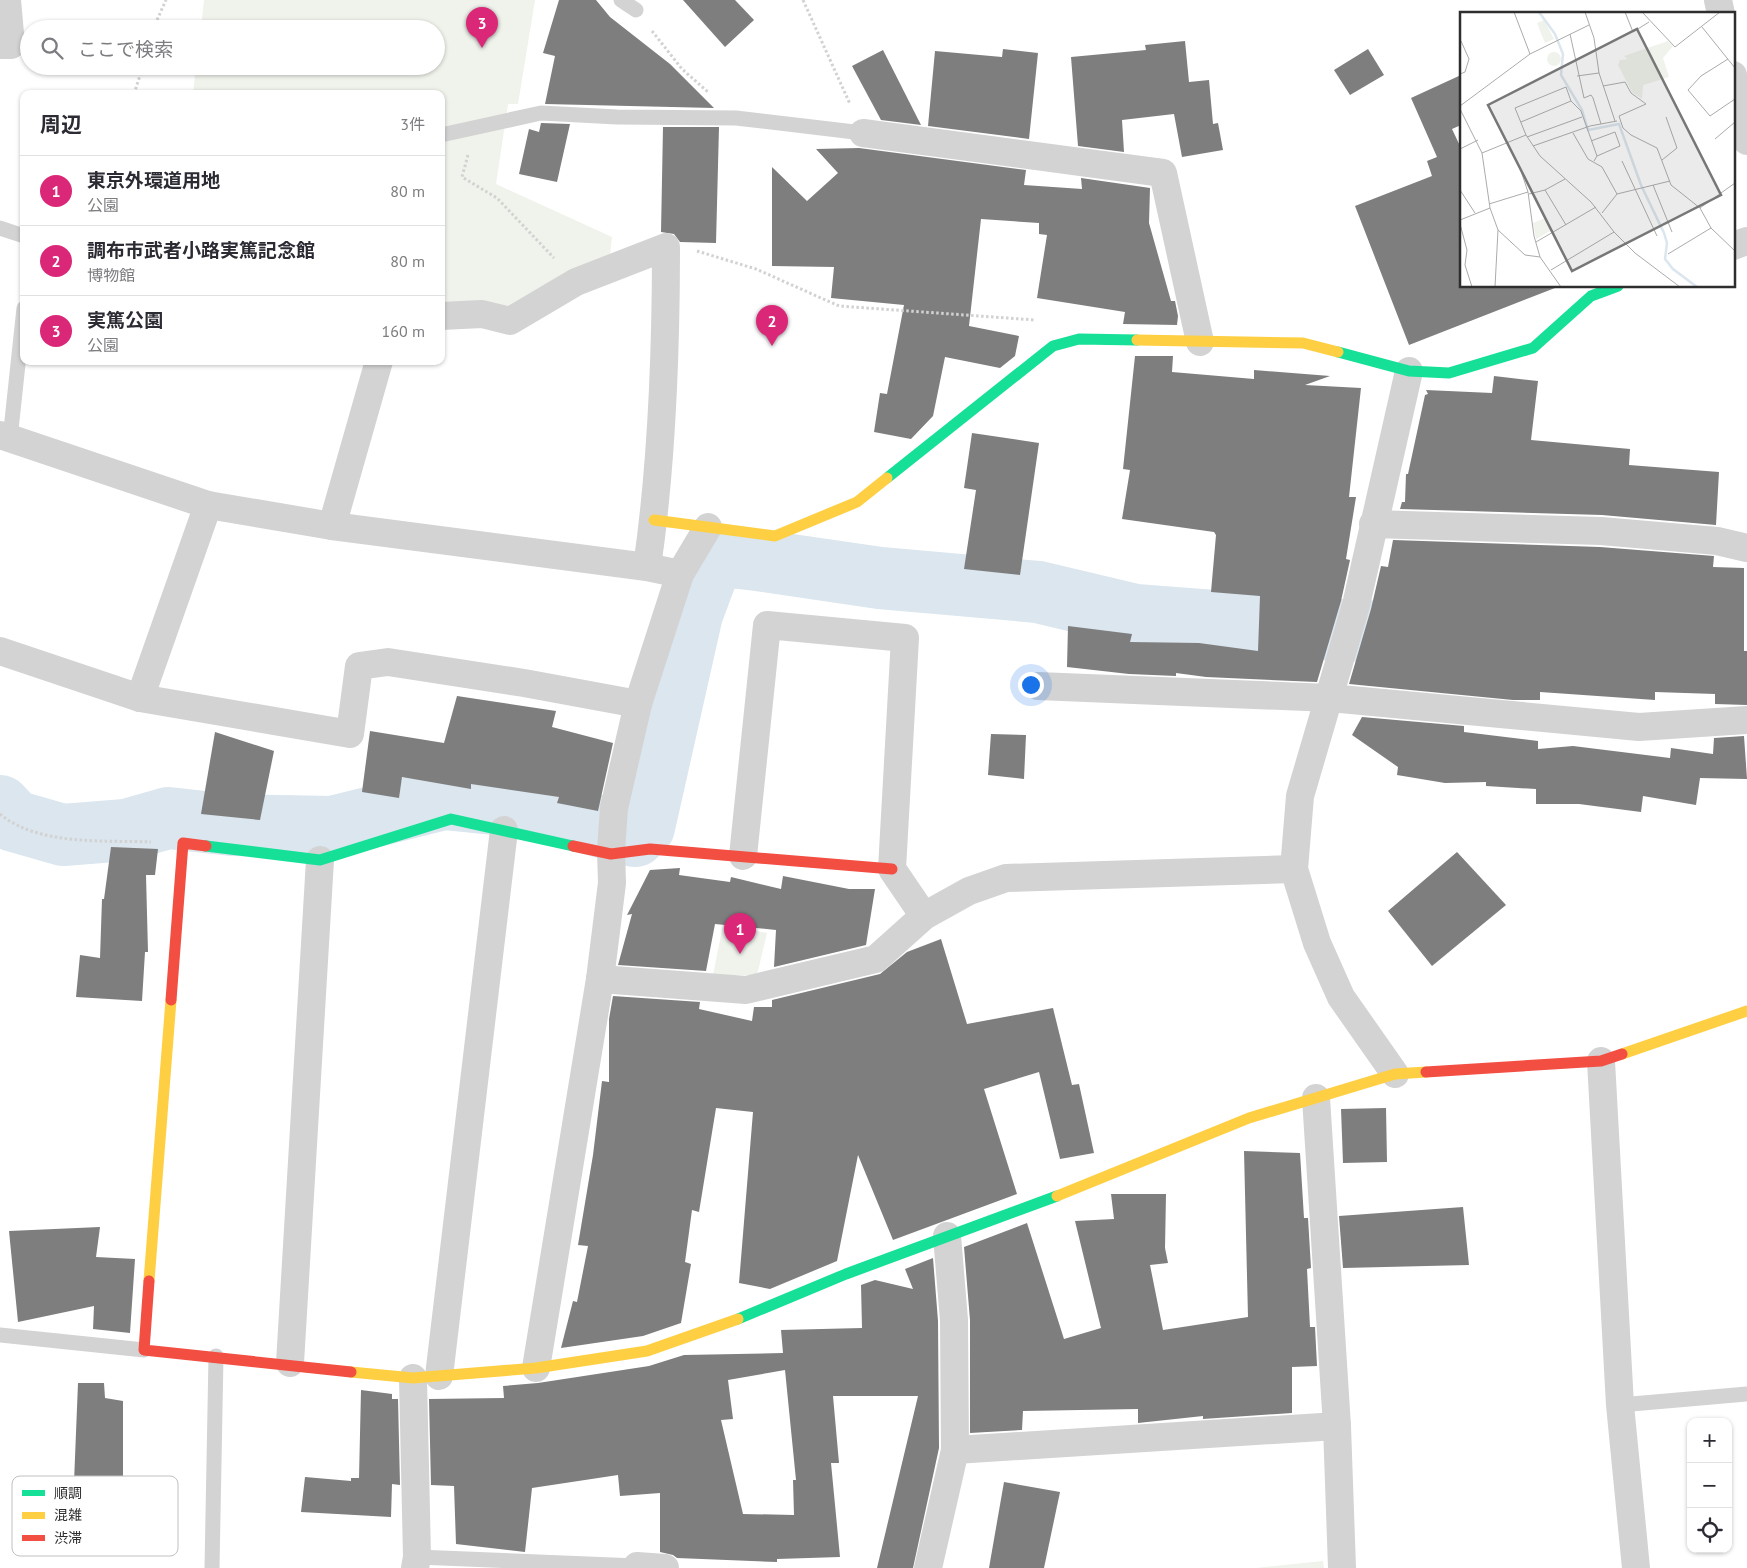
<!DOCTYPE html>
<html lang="ja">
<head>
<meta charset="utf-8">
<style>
  :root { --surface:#fff; --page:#f7f7f7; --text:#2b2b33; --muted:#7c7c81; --line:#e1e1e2; --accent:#db2777 }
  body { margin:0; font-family:"PT Sans","Noto Sans JP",sans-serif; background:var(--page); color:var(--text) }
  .controls { position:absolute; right:15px; bottom:15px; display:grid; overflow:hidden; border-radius:10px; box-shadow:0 1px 4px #0004 }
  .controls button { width:45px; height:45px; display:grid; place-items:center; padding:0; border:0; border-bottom:1px solid var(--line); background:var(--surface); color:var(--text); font:25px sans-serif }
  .you { position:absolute; left:1030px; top:684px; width:18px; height:18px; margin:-12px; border:4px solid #fff; border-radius:50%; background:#1a73e8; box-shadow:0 0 0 8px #1a73e833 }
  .badge { display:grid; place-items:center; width:32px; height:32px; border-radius:50%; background:var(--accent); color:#fff; font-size:16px; font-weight:700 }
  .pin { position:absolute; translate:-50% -41px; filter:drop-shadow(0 1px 2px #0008) }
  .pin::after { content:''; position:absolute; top:26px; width:18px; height:15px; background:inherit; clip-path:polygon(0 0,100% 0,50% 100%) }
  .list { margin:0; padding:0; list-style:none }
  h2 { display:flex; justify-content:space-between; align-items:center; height:65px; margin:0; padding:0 20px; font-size:21px }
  h2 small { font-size:16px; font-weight:400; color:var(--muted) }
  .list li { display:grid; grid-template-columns:32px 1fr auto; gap:15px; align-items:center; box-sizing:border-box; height:70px; padding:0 20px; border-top:1px solid var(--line) }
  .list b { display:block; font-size:19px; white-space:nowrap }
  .list p { margin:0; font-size:16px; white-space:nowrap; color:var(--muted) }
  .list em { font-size:16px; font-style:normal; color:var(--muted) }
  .icon { flex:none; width:28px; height:28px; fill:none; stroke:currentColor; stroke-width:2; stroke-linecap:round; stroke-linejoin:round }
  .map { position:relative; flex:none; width:1747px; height:1568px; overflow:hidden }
  .search { position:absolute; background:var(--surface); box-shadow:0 1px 4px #0004; left:20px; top:20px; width:425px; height:55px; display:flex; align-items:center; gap:12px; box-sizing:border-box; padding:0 18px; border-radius:28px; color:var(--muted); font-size:19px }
  .panel { position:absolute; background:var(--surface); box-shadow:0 1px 4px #0004; left:20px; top:90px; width:425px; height:275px; border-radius:10px }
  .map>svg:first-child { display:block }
  .green { fill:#f0f3ec }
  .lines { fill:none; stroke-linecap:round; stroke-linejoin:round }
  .river { stroke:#dbe6ee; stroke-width:62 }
  .building { fill:#7e7e7e; fill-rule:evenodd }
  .path { stroke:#d2d2d2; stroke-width:3; stroke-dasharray:2.5 2.5; stroke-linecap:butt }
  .lane { stroke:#d3d3d3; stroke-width:15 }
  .street { stroke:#d3d3d3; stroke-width:28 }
  .fast { stroke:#16e098; stroke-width:11 }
  .slow { stroke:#ffcf43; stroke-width:11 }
  .jam { stroke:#f24e42; stroke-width:11 }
  .inset-river { fill:none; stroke:#dbe6ee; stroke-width:2.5 }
  .inset-road { fill:none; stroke:#ababab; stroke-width:1 }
  .view { fill:#777; fill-opacity:0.15; stroke:#777; stroke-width:2.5 }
  .inset-edge { fill:none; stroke:#2e2e2e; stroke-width:2.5 }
  .key { fill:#fff; stroke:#c0c0c0; stroke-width:1 }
  .key-label { font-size:14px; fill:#2e2e2e }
</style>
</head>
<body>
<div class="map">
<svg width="1747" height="1568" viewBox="0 0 1747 1568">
  <rect width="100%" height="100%" fill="#fff"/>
  <g class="green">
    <polygon points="204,0 535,0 518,104 508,104 496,184 612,237 610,255 509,311 441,304 441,94 193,94 196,66 436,66 436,29 201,29"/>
    <polygon points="723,925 767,933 757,975 713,975"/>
    <polygon points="1323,1561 1324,1568 1256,1568"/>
  </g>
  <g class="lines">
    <polyline class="river" points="0,806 14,821 63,835 126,830 168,818 232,825 332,827 444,799 533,808 635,836 644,827 692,614 714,555 757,560 880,578 1038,592 1135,615 1319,629 1452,635"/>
  </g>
  <g class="building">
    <polygon points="559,0 596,0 610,17 670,64 714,108 545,104 555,56 543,53"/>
    <polygon points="683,0 735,0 754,20 725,47"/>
    <polygon points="1185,41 1189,82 1209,80 1213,124 1218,123 1223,150 1182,157 1174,114 1122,120 1124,152 1078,146 1071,57 1146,50 1145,45"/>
    <polygon points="1003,49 1038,53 1029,139 928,126 935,51 1002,57"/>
    <polygon points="1368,49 1384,75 1350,95 1334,70"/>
    <polygon points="883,50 921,125 881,120 852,66"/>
    <polygon points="1461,75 1461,125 1452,129 1461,148 1461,286 1554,286 1555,288 1409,345 1355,206 1432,176 1427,161 1437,157 1411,98"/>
    <polygon points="541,123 570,124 557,182 519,174 529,129 539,132"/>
    <polygon points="663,127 719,127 716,243 680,242 674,234 661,232"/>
    <polygon points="859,148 1026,170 1024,185 1082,189 1081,178 1150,188 1149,223 1171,301 1175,301 1178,316 1177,325 1123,324 1125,312 1037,298 1047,235 1039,234 1039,223 981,219 969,326 1019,336 1015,356 1000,368 945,357 933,416 911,439 874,432 880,393 887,394 904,305 831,298 834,267 772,266 772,167 807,201 838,173 816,149"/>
    <polygon points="1135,356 1173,356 1172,372 1254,379 1254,370 1330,376 1305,385 1361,388 1349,497 1356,497 1346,559 1350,560 1341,601 1317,682 1206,677 1176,673 1176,676 1129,674 1067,667 1068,626 1132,634 1130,642 1199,643 1258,651 1260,596 1211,592 1216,535 1214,532 1122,519 1130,470 1123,469"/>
    <polygon points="1494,376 1538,381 1531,440 1630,449 1629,465 1719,472 1716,525 1602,515 1400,509 1402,502 1405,502 1406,474 1408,474 1425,395 1428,394 1426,390 1492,393"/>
    <polygon points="972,433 1039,443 1020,575 964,569 976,490 964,488"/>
    <polygon points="1393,540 1600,547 1714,556 1713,567 1744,568 1744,651 1747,651 1747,705 1715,704 1715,694 1655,692 1655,700 1540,692 1540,700 1513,700 1349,684 1371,609 1381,566 1388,567"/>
    <polygon points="457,696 556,711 552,727 613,743 598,811 557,803 559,797 471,784 471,789 402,777 399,798 362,792 370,731 444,743"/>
    <polygon points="1362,717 1464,726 1464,732 1538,741 1538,749 1573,746 1670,758 1671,748 1713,754 1714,738 1744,736 1747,779 1700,778 1696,805 1643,796 1641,812 1579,804 1536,804 1536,789 1486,786 1486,782 1445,783 1397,775 1398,767 1352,735"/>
    <polygon points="215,732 274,751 260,820 201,814"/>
    <polygon points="991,734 1026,735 1024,779 988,775"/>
    <polygon points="111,847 158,849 155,875 146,875 148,952 145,952 142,1001 76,997 80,955 100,958 102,899 104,899"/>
    <polygon points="1457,852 1506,905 1432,966 1388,911"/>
    <polygon points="680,868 679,875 730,882 731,877 781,889 783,876 849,889 875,889 866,945 774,967 776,930 715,924 706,971 618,965 632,914 627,915 650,870"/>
    <polygon points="941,939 967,1024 1053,1008 1072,1085 1079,1084 1094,1153 1060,1159 1039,1072 984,1089 1017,1194 893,1240 858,1155 837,1261 770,1289 739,1283 753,1112 716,1108 699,1212 692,1210 685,1262 691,1264 681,1323 643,1336 561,1348 573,1301 577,1302 588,1246 578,1245 593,1155 602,1081 609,1082 609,1019 613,996 700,1002 699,1009 752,1021 754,1007 772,1007 772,1000 880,974 907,952"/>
    <polygon points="1386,1108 1387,1162 1343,1163 1341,1109"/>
    <polygon points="1244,1151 1300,1153 1304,1218 1308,1218 1311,1268 1307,1269 1310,1327 1315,1327 1317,1366 1292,1367 1292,1413 1203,1419 1203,1416 1138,1423 1138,1409 1023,1411 1022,1430 970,1433 970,1320 964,1247 1027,1223 1064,1339 1101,1328 1075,1221 1114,1219 1111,1194 1166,1194 1165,1248 1168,1263 1150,1265 1163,1330 1248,1317"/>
    <polygon points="1463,1207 1469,1265 1343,1268 1339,1216"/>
    <polygon points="100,1227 96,1257 135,1259 130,1333 93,1329 94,1306 18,1322 9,1231"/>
    <path d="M933,1258L938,1321L939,1448L913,1568H877L918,1396H833L839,1463H831L840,1557L777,1559V1562L677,1558L673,1555L660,1552V1493L620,1496L618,1475L532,1488L525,1552L456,1544L454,1486L431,1485L429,1399L504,1398L503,1386L538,1383L649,1366L684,1355L783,1353L781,1330L862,1328L861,1285L875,1280L913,1289L905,1269ZM785,1370L796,1480H793L794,1515L743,1514L721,1420L733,1419L728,1380Z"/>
    <polygon points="78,1383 104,1383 105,1398 123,1401 123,1512 73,1507"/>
    <polygon points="361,1390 392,1394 392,1399 398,1399 400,1485 392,1484 391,1517 301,1512 305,1477 351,1481 351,1478 359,1478"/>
    <polygon points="1004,1482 1060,1492 1044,1568 989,1568"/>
  </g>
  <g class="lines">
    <g class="path">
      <polyline points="803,0 850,104"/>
      <polyline points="153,29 166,0"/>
      <polyline points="652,31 682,69 708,92"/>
      <polyline points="134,94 143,66"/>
      <polyline points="468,155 462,177 497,198 554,258"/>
      <polyline points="697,251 756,269 839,306 1035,320"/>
      <path d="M0,814C38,846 104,840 151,842"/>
    </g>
    <g class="lane">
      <polyline points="621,0 636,10"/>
      <polyline points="441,135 541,113 617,117 736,118 863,133"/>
      <polyline points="0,228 24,236"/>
      <polyline points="10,439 24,308"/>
      <polyline points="0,1335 144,1350"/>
      <polyline points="1620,1405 1747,1394"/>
      <polyline points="417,1557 637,1566"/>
      <polyline points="212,1568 216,1356"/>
    </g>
    <g class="street">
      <polyline points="1718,0 1721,14"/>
      <polyline points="0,45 11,45 7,0"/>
      <polyline points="1733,75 1747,141"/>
      <polyline points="863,133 1163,173 1200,342"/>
      <polyline points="1733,246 1747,241"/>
      <path d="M441,316L482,314L510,321L576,282L666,247C666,352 662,464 647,567"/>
      <polyline points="0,435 208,505 332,526 647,567 680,574"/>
      <polyline points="1373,524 1601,531 1717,541 1747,548"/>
      <polyline points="332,526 379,361"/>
      <polyline points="0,651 140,698 350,734 359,666 388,662 524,683 638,704"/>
      <polyline points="1038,686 1330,698 1639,727 1747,720"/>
      <polyline points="140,698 208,505"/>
      <polyline points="743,856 767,625 905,638 892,869 924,916"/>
      <polyline points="600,979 746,990 876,959 924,916 969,891 1006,878 1294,869"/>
      <polyline points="1601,1061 1620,1405 1636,1568"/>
      <polyline points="1395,1074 1341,997 1317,943 1294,869 1300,796 1356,605 1409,371"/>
      <polyline points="1316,1098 1337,1426 1342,1568"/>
      <polyline points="290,1363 320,860"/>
      <polyline points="536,1368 600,979 612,883 611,851 614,808 638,704 680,574 708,527"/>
      <polyline points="439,1376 504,830"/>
      <polyline points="413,1378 417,1557 415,1568"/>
      <polyline points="955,1450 1337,1426"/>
      <polyline points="637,1566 665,1568"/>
      <polyline points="928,1568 955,1450 954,1320 947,1236"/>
    </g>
    <g class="fast">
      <polyline points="1338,352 1409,371 1449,373 1533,348 1591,296 1618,286"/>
      <polyline points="887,478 1053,346 1079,339 1137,340"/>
      <polyline points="206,846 320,860 451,819 573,846"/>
      <polyline points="738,1319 846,1274 1057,1196"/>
    </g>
    <g class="slow">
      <polyline points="1137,340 1303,343 1338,352"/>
      <polyline points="654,520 775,536 857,502 887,478"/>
      <polyline points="1622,1054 1747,1011"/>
      <polyline points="1057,1196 1249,1118 1395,1074 1426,1072"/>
      <polyline points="149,1281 171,1000"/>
      <polyline points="351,1372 413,1378 536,1368 647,1351 738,1319"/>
    </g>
    <g class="jam">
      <polyline points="573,846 611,854 650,849 892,869"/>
      <polyline points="171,1000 183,843 206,846"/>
      <polyline points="1426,1072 1601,1061 1622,1054"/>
      <polyline points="149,1281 144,1350 351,1372"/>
    </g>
  </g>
  <g transform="translate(1460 12)">
    <rect width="275" height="275" fill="#fff"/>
    <path d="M84,8L94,27L85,31L77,11ZM208,29L213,34L203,46L209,65L183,73L182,87L172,80L158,53L160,48L168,47L164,44ZM87 47a7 7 0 1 1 14 0a7 7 0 1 1-14 0ZM85,206L92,218L76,227L73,211Z" fill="#f0f3ec"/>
    <path class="inset-river" d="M79,0L95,22L103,42L101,63L122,98L128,118L159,112L181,173L204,221L207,231L205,247L213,257L237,275"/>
    <path class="inset-road" d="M54,0L70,42M125,0L134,26L139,61L155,109M165,0L173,20L189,10M182,0L215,35L260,0M242,15L275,56M110,22L124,86L131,83L133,86L141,112M268,47L241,64L228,78L250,104L275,87M0,62L5,60L9,47L1,29M117,64L139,61M143,74L165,70L171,81L186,92L159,104M0,94L70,42L129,13M0,97L22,141L30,196L38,218L65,243L80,245M159,104L163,116L171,123L197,136L211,173L240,196L251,216L275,239M61,110L111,89M113,121L128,147L142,155L157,182M67,125L122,105M255,127L275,110M131,129L155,120L160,134L137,144L134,149M73,134L130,114L157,109M0,137L18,128M22,141L66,123M137,144L121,99L111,89L106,75L55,96L66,123L80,144L131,190L154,220L175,241L220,275M202,148L217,136L206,105M162,149L197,224M59,153L68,180L74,224L80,245L101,275M193,173L212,220M0,178L15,201M85,178L106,213M69,182L85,178L105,167M29,192L68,180M240,196L275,171M142,201L157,182L210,169M0,208L30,196M0,212L7,238L5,253L12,275M76,230L136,195M208,242L251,216M91,258L154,220M35,275L38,218"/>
    <path class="view" d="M177,17L261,183L112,259L28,93Z"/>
    <rect width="275" height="275" class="inset-edge"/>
  </g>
  <rect x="12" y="1476" width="166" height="80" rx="8" class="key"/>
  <rect x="22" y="1490" width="23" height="6" fill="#16e098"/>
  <rect x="22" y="1512" width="23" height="7" fill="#ffcf43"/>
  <rect x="22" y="1535" width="23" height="6" fill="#f24e42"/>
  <g class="key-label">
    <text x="54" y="1498">順調</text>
    <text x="54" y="1520">混雑</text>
    <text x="54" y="1543">渋滞</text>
  </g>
</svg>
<div class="controls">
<button>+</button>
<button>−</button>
<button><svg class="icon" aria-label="locate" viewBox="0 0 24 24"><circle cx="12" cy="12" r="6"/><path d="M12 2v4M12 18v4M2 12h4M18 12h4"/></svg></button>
</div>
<div class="you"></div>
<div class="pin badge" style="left:740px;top:954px">1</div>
<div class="pin badge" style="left:772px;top:346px">2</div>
<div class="pin badge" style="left:482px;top:48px">3</div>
<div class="search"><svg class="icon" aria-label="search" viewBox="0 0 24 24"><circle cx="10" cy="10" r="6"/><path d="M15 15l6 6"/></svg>ここで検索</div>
<section class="panel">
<h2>周辺<small>3件</small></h2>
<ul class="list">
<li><span class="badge">1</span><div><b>東京外環道用地</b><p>公園</p></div><em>80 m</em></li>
<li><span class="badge">2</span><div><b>調布市武者小路実篤記念館</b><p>博物館</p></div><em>80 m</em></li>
<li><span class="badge">3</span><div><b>実篤公園</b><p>公園</p></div><em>160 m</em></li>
</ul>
</section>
</div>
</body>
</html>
